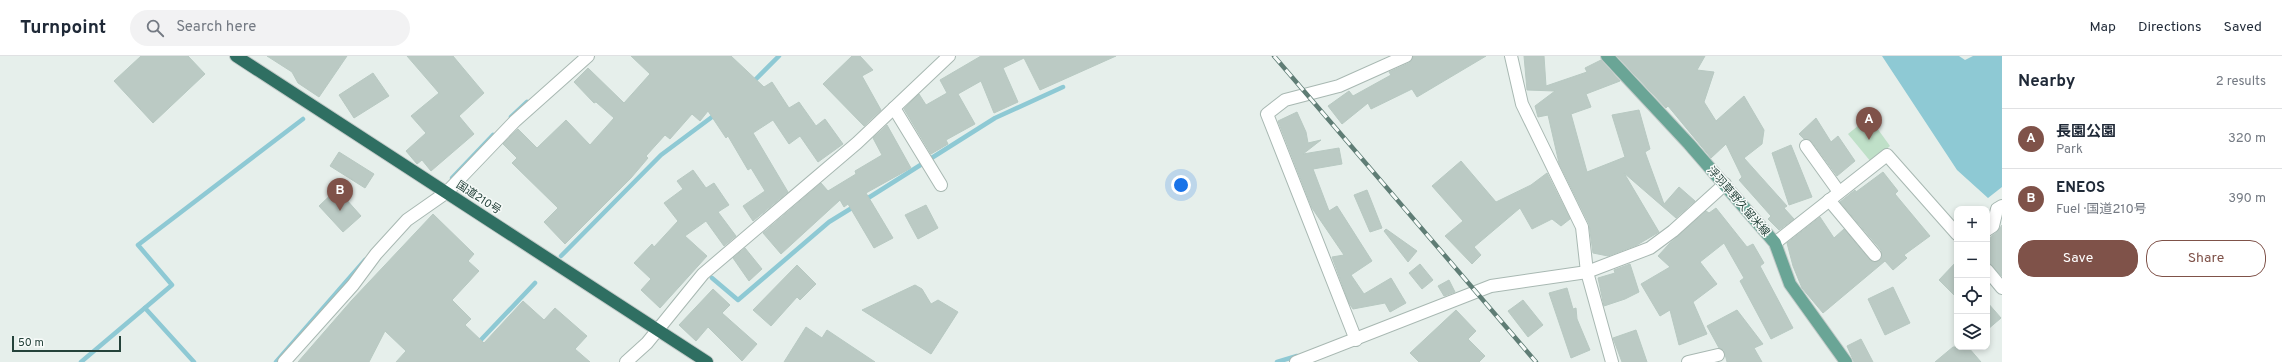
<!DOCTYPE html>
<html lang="en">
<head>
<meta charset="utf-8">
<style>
  :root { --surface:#fff; --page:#f2f2f3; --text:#1f2937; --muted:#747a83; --line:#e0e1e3; --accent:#7f5249 }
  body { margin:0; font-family:Overpass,"Noto Sans JP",sans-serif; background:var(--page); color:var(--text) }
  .controls { position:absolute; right:12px; bottom:12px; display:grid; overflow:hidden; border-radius:8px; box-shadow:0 2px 6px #0003 }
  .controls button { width:36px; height:36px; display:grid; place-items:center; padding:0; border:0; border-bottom:1px solid var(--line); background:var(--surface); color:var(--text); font:20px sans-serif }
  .scale { position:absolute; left:12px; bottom:10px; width:109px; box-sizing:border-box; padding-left:4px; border:2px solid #24423a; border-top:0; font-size:11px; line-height:14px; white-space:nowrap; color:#24423a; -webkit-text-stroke:3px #f7fbf9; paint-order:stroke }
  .you { position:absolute; left:1181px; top:129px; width:14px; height:14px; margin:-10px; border:3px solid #fff; border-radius:50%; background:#1a73e8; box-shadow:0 0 0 6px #1a73e833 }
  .badge { display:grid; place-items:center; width:26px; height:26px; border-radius:50%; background:var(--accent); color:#fff; font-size:13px; font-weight:700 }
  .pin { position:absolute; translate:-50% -33px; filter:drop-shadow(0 1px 2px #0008) }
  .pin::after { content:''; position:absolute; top:21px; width:14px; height:12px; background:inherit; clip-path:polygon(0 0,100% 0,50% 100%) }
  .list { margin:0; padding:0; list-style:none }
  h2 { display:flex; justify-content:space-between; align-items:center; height:52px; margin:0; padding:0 16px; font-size:17px }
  h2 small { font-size:13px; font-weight:400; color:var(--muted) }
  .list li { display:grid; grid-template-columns:26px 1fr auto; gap:12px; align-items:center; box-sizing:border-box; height:60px; padding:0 16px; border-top:1px solid var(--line) }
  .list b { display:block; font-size:15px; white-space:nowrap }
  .list p { margin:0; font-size:13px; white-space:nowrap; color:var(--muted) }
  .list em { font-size:13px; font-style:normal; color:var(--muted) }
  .actions { display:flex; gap:8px; padding:12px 16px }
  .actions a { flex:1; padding:9px 0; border:1px solid var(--accent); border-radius:16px; text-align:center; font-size:14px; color:var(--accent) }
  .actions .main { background:var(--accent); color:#fff }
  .icon { flex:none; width:22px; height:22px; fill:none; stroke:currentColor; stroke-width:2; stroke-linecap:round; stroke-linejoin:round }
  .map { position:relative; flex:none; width:2002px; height:306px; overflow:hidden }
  header { display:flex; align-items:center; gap:24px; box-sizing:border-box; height:56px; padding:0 20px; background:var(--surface); border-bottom:1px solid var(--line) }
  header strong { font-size:19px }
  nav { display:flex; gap:22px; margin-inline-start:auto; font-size:14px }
  .search { width:280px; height:36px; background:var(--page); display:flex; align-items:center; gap:10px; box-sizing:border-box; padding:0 14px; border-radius:22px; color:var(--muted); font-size:15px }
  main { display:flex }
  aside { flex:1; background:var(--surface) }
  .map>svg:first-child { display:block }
  .green { fill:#bfe0c8 }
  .water { fill:#8ec9d4 }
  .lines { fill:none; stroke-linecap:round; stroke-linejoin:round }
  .stream { stroke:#8ec9d4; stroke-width:4.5 }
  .building { fill:#bbcac4; stroke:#b8c9c2 }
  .street-casing { stroke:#a8b8b2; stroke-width:14 }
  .primary-casing { stroke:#c2cac8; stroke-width:14 }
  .highway-casing { stroke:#c2cac8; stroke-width:14 }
  .street { stroke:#fff; stroke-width:12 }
  .primary { stroke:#6aa596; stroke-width:12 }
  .highway { stroke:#2f6f62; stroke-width:12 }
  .rail-casing { stroke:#5f7d75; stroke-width:4.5 }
  .rail { stroke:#f7fbf9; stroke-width:3; stroke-dasharray:9; stroke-linecap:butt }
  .labels { text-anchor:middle; stroke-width:3; stroke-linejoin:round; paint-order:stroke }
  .street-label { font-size:11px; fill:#24423a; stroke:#f7fbf9 }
</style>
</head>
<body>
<header>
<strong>Turnpoint</strong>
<div class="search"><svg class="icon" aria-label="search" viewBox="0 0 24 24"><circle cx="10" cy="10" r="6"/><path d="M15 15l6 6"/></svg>Search here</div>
<nav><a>Map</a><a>Directions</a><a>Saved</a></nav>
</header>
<main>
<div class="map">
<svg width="2002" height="306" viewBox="0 0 2002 306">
  <rect width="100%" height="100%" fill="#e6efeb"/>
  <polygon class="green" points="1869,61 1890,90 1871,106 1848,78"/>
  <polygon class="water" points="1882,0 1959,0 1965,4 1973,0 2002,0 2002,131 1988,142 1957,114"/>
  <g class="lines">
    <g class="stream">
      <polyline points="752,27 779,0"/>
      <polyline points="511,61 527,46"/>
      <polyline points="452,122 493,79"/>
      <polyline points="865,144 995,62 1063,31"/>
      <polyline points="561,200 661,99 716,58"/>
      <polyline points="712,222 738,244 829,166 855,150"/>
      <polyline points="145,252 194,306"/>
      <polyline points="477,288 535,227"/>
      <polyline points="81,306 172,229 138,189 303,63"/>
      <polyline points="276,306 365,204"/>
      <polyline points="1277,306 1297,300"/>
    </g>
  </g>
  <g class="building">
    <polygon points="141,0 188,0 205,18 153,67 114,25"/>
    <polygon points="267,0 347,0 319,41 298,27 292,16"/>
    <polygon points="407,0 453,0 484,37 459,60 474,78 431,115 422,104 417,108 406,95 426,77 411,60 439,37"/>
    <polygon points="631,0 731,0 764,31 772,26 789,52 799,46 816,70 825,63 843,88 818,106 800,80 789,88 773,64 753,77 788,136 753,165 743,150 765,135 751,112 748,114 728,80 726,82 708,55 700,65 692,58 670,83 665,79 646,100 648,102 631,122 565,188 544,166 558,152 512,107 517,102 503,88 518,73 537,92 566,64 590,89 614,62 596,46 594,47 574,26 588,12 624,47 650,18"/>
    <polygon points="852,0 860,0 873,14 862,20 881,54 864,70 823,28"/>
    <polygon points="981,0 1116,0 1040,34 1024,2 1003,12 1018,46 994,57 981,25 958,38 975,68 946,84 948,88 931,98 904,53 919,38 926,49 947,37 940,24"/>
    <polygon points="1413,0 1486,0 1417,41 1412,33 1371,53 1368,47 1342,68 1328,50 1349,35 1353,40 1391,19 1389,16 1409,7"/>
    <polygon points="1524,0 1544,0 1546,30 1587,16 1585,12 1601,4 1620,25 1586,38 1591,51 1571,58 1587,116 1625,101 1612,59 1639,54 1650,93 1645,96 1664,148 1679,131 1695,145 1676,162 1624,117 1659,176 1637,189 1608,200 1593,197 1589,168 1559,107 1548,59 1538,61 1535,50 1555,35 1527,34"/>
    <polygon points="1617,0 1705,0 1697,14 1714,16 1704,46 1716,65 1744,40 1764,74 1762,88 1744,102 1787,150 1784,152 1794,163 1779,174 1768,163 1771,160 1739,124 1742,121 1726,88 1711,102 1668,50 1666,52"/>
    <polygon points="373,17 389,40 354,62 339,39"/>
    <polygon points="1297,56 1306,76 1308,87 1321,84 1303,98 1339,92 1342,108 1313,113 1329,155 1337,150 1372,205 1351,219 1364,238 1391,222 1406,247 1390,256 1385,247 1353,253 1349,247 1332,201 1344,199 1312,152 1278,65"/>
    <polygon points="1816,62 1831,86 1838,80 1855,105 1837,120 1812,86 1804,83 1799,78"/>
    <polygon points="887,69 911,112 866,137 893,182 874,192 848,148 844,151 840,144 781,198 763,177 821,127 828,135 856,118 855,115 882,99 873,82"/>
    <polygon points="1791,89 1812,141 1789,149 1772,97"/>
    <polygon points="339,96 374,118 365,132 330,110"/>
    <polygon points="1461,105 1496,146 1531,129 1547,117 1570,163 1561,170 1552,163 1532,173 1520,152 1474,191 1481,199 1472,208 1445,180 1463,165 1432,130"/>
    <polygon points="693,114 706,132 714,127 729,149 718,156 736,180 724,190 706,165 685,180 707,200 660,252 641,234 651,223 634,207 652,188 654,191 678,165 664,147 683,133 677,125"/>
    <polygon points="1883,116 1898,135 1895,138 1930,180 1904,199 1907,202 1893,214 1885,205 1823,257 1802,232 1793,210 1787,187 1820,161 1834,182 1844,173 1870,204 1873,206 1879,205 1882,201 1881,194 1840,146 1855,134 1856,136"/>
    <polygon points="337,133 361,160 343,176 319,150"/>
    <polygon points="1367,134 1382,172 1370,176 1354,139"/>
    <polygon points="926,149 938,172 918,183 905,159"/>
    <polygon points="1716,152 1747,191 1753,188 1764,207 1760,210 1793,272 1771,283 1740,225 1744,222 1724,187 1700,206 1717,228 1693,246 1707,278 1679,289 1670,254 1660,260 1641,228 1670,211 1658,200 1669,188 1706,155 1709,157"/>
    <polygon points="433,158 474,198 468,205 479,215 452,244 471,263 465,269 484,287 523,245 544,264 555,252 587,280 575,293 590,306 396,306 406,295 385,275 369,306 298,306 352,244"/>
    <polygon points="2002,169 2002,220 1987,205 1987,184 1997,176"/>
    <polygon points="1386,173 1417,195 1408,206 1384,175"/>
    <polygon points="745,192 762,213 749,225 733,202"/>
    <polygon points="1957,205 1957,242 1939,224"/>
    <polygon points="1420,208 1433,224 1422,233 1409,217"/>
    <polygon points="1630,208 1639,236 1625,243 1604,250 1598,222 1615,217 1614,214"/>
    <polygon points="797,209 816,228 800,244 797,241 771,270 753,254"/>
    <polygon points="1449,224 1455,236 1444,240 1438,230"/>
    <polygon points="915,229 922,233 931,248 938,244 958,256 931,298 862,254"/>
    <polygon points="1893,231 1910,267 1885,279 1868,243"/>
    <polygon points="1567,232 1573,253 1576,252 1577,263 1590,294 1571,302 1549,237"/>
    <polygon points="713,233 730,249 722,257 757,288 742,305 708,271 696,285 679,269"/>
    <polygon points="1523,244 1543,269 1528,281 1508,255"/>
    <polygon points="1987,246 2001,262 1987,274"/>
    <polygon points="1456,254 1476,275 1468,283 1485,300 1479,306 1419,306 1410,297"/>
    <polygon points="1737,254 1763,288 1754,292 1762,306 1727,306 1724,294 1719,292 1707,270"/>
    <polygon points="806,271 822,282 827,274 875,306 784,306"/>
    <polygon points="1636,274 1647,306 1622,306 1613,282"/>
    <polygon points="1861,283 1873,306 1854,306 1847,290"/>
    <polygon points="1953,291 1968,291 1981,306 1935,306"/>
  </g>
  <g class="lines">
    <g class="street-casing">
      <g id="street">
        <polyline points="1511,0 1522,48 1582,171 1587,216 1612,306"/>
        <polyline points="894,52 941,129"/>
        <polyline points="1806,90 1839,136"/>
        <polyline points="1829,144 1875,199"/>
        <polyline points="1987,174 1993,170 1997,153 2002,150"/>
        <polyline points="1775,187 1887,99 1957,178"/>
        <polyline points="1987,214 2002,232"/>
        <polyline points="1356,284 1267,58 1285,44 1339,30 1406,0"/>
        <polyline points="284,306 353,229 376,198 407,164 447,136 515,65 588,0"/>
        <polyline points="626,306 647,287 703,218 857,87 949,0"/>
        <polyline points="1296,306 1491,230 1587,216 1650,192 1673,175 1725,128"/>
        <polyline points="1688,306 1718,299"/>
      </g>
    </g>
    <g class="primary-casing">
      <polyline id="primary" points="1607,0 1689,88 1775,187 1790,228 1846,306"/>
    </g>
    <g class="highway-casing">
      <polyline id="highway" points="236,0 707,306"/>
    </g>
    <use href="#street" class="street"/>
    <use href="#primary" class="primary"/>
    <use href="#highway" class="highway"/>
    <g class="rail-casing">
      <polyline id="rail" points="1274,0 1536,306"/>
    </g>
    <use href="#rail" class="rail"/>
  </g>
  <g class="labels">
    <g class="street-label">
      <text transform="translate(479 141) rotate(33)" y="4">国道210号</text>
      <text transform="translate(1739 145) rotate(49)" y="4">浮羽草野久留米線</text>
    </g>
  </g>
</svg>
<div class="controls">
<button>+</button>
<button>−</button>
<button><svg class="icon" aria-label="locate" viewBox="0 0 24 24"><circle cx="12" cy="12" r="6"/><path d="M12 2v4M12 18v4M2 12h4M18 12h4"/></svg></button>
<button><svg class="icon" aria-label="layers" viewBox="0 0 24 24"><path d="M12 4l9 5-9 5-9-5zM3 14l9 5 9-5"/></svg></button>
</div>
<div class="scale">50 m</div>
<div class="you"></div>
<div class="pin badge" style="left:1869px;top:84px">A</div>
<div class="pin badge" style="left:340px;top:155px">B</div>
</div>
<aside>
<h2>Nearby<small>2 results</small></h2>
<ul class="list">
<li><span class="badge">A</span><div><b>長園公園</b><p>Park</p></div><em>320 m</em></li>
<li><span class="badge">B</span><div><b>ENEOS</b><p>Fuel · 国道210号</p></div><em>390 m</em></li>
</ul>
<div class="actions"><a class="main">Save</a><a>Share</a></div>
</aside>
</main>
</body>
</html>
